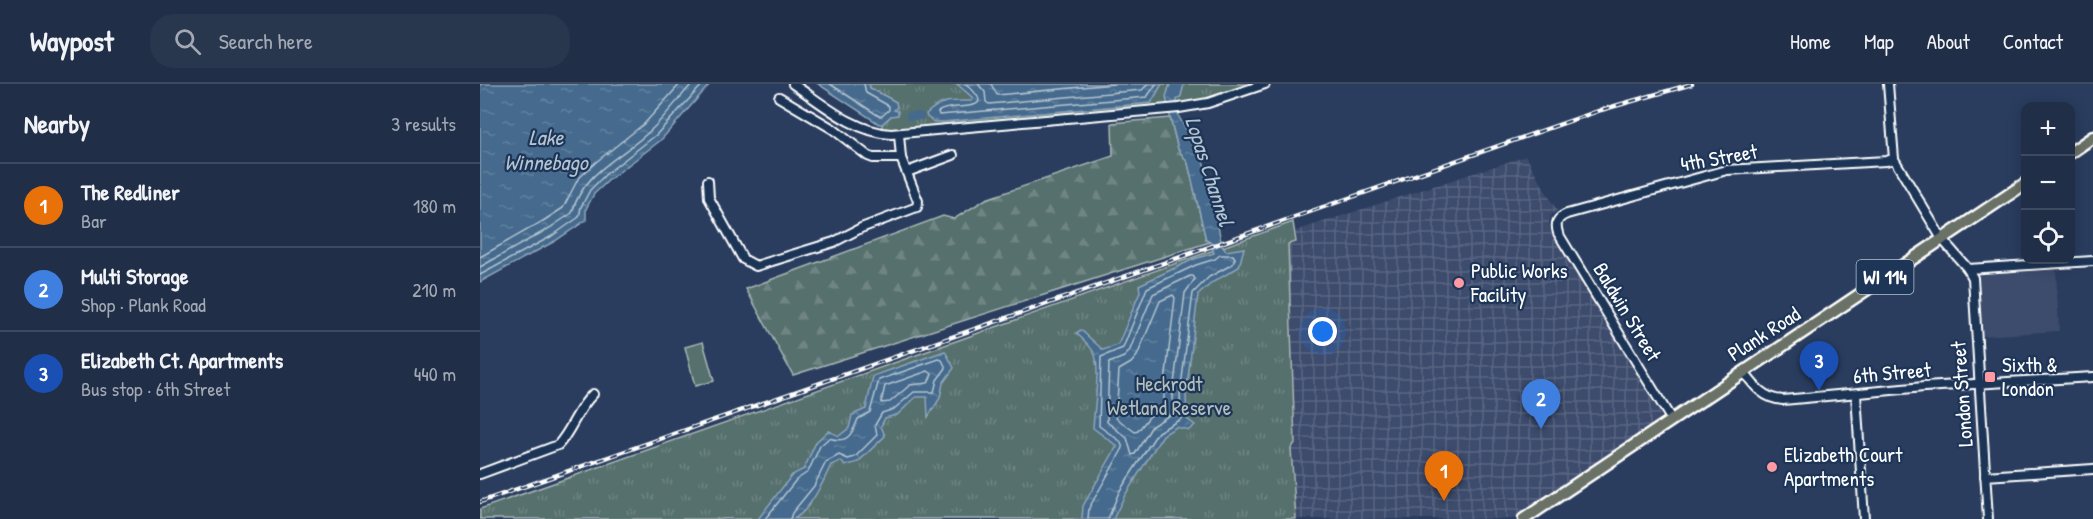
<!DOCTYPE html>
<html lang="en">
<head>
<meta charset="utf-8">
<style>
  :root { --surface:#202e47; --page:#28364e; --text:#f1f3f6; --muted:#a2a8b4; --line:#3d4a60; --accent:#ff9aa2 }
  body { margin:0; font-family:"Patrick Hand",sans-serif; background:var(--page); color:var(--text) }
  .controls { position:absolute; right:18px; top:18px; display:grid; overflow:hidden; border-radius:12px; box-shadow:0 3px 15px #0003 }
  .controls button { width:54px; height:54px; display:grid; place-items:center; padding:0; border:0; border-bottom:2px solid var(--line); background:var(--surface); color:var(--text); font:30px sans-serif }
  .you { position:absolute; left:843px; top:248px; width:21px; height:21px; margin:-15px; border:4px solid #fff; border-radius:50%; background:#1a73e8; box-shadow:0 0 0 9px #1a73e833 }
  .badge { display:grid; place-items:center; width:39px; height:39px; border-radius:50%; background:var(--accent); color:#fff; font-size:20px; font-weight:700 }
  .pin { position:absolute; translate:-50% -50px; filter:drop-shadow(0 2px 3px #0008) }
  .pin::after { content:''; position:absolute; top:32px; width:21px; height:18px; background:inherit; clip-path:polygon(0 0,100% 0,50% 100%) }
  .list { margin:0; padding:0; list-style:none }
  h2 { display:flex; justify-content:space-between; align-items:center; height:78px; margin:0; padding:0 24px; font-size:26px }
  h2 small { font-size:20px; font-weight:400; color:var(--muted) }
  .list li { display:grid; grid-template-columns:39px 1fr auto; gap:18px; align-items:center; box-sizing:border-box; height:84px; padding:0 24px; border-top:2px solid var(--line) }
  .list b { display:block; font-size:22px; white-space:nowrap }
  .list p { margin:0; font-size:20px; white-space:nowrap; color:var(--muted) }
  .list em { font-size:20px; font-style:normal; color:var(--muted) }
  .icon { flex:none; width:33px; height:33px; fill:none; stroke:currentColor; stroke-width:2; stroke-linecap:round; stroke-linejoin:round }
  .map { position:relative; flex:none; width:1613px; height:435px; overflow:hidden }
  header { display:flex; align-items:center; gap:36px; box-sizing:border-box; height:84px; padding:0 30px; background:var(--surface); border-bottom:2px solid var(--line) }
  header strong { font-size:28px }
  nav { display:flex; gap:33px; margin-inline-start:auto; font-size:21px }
  .search { width:420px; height:54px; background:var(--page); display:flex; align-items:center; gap:15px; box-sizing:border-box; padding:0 21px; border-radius:24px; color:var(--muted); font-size:22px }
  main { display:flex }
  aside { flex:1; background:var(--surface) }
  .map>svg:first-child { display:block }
  .built { fill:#3d4b6c }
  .industrial { fill:url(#industrial-grid) }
  .grass { fill:#56706d; stroke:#aab8b6; stroke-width:1.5 }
  .forest { fill:url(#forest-firs); stroke:#aab8b6; stroke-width:1.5 }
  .park { fill:url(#park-tufts); stroke:#aab8b6; stroke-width:1.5 }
  .water { fill:url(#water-ripples); stroke:#8fa6bb; stroke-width:1.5 }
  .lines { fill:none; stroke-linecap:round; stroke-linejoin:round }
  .shore { stroke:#b5c4d1; stroke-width:1.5 }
  .canal { stroke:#456b8d; stroke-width:8 }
  .minor-casing { stroke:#fff; stroke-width:12 }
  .major-casing { stroke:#fff; stroke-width:15 }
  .minor { stroke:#1d3557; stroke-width:8 }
  .major { stroke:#6a7166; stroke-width:10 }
  .rail-casing { stroke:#fff; stroke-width:4.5 }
  .rail { stroke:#1d3557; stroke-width:2; stroke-dasharray:7; stroke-linecap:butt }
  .poi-dot { fill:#ff9aa2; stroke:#1d3557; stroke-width:2 }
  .labels { text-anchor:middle; stroke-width:4.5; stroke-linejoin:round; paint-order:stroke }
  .shield { fill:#1d3557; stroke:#bbc2cd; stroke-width:1.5 }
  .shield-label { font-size:20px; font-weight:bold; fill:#fff }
  .street-label { font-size:21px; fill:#fff; stroke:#1d3557 }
  .poi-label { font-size:21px; fill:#fff; stroke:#1d3557; text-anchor:start }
  .park-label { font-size:21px; fill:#b3bfbd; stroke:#1d3557 }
  .water-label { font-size:22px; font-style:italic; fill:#b5c4d1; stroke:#1d3557 }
</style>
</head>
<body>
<header>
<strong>Waypost</strong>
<div class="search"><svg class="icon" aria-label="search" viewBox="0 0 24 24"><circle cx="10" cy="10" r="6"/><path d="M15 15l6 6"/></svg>Search here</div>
<nav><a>Home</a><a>Map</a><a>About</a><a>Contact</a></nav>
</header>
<main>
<aside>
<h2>Nearby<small>3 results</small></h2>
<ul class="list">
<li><span class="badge" style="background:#e8710a">1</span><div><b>The Redliner</b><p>Bar</p></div><em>180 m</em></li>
<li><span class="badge" style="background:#3f7fe0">2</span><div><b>Multi Storage</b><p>Shop · Plank Road</p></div><em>210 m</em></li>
<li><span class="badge" style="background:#1a4fb4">3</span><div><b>Elizabeth Ct. Apartments</b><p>Bus stop · 6th Street</p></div><em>440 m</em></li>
</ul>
</aside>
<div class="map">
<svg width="1613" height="435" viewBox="0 0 1613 435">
  <defs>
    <pattern id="industrial-grid" width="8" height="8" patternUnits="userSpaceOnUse" patternTransform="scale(1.5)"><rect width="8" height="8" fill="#3d4b6c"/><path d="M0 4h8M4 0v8" fill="none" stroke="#5a6682"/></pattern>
    <pattern id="forest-firs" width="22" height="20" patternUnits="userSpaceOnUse" patternTransform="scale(1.5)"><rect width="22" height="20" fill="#56706d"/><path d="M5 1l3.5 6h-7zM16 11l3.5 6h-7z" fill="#6f8583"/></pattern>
    <pattern id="park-tufts" width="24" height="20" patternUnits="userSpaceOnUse" patternTransform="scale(1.5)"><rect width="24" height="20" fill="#56706d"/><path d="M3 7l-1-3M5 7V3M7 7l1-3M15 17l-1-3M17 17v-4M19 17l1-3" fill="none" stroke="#6f8583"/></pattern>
    <pattern id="water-ripples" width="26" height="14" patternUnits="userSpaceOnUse" patternTransform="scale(1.5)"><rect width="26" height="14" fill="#456b8d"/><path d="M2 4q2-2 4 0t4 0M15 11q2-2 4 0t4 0" fill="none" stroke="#61819e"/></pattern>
  </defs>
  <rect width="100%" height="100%" fill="#2a3d5f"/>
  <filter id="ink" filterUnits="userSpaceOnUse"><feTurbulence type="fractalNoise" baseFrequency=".0167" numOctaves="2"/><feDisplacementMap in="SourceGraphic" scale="12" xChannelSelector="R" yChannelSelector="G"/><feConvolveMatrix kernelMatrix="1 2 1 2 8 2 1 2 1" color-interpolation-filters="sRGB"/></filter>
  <g filter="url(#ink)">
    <polygon class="built" points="1576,185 1579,247 1502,252 1497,196 1499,191"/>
    <polygon class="industrial" points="1046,72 1077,127 1071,131 1069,138 1071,148 1179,323 1181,333 1178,339 1033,435 816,435 811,364 815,359 808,160 816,158 815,147"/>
    <polygon class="grass" points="223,258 234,297 215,302 205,263"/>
    <polygon class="forest" points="690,34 698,65 708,79 726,156 730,158 313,291 266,205 463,132 474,135 506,115 633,72 632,39"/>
    <g class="park">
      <polygon points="389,0 778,0 699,24 418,47 402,47 402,40 411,32 416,18 390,4"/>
      <polygon points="813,138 816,158 808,160 815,359 811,365 816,435 0,435 0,425"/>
    </g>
    <g class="water">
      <polygon points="0,0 230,0 181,56 130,95 114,110 106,125 106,136 75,157 0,198"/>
      <polygon points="338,0 389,0 390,4 416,18 417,23 414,26 418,27 418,31 411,32 402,40 399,40"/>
      <path d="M477,0H682L671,19L463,38H454L447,33L446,30C462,15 470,17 492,17L493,14Z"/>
      <path d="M690,0H704L701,12L697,16L699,33L722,73L729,97L742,162L746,167L764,164L759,183L733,198L718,211L706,311L707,335L715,341L709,346L696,343L683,351L645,411L633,435H602L603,422L637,362L613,344C614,326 620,287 615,271C612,263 603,255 596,249L601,246L623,266L638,261L660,208L659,201L714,175L734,169L730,158L726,156L708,79L698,65L690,33L686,13Z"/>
      <path d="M465,267L474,284L463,299L460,314L448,333L447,313H436L417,331L405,334L401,342L405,352L378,378L365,382L361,377L351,381C345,395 327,432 312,435C302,435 288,435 278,435L312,391L324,385L336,358L348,347L359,352L369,344L372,331L386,325L393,292Z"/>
    </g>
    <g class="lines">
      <g class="shore">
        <polyline points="350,0 399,32 402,32 409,26 409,22 386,9 384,0"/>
        <path d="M486,0C523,32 470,17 458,28L459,31L667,13L676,0"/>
        <polyline points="498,0 505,8 506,18 509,20 662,6 668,0"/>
        <polyline points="511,0 517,11 634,0"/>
        <polyline points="0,173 63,137 83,124 98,95 116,78 165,39 200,0"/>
        <path d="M0,183L68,145L92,129C103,87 142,74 171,46C186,32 198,15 212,0"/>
        <polyline points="0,191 72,152 99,133 101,123 110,106 126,90 176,51 223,0"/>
        <polygon points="710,192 713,192 715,195 705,209 693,308 693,329 672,342 655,370 652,371 647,354 627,338 629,279 644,273 649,268 673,210"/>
        <polygon points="693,211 695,214 684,307 684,323 669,333 658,347 655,348 636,334 639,286 651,279 657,272 680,217"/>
        <polygon points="448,287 452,290 448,299 430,301 410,318 401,319 405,302"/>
        <path d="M285,435L316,396L328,388L340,362L349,354C367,360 372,351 378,335L390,328L399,296L459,275L462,276L466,284L457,296L454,308H434L414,325L402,329L395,341L397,351L375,373L368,375L359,371L346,378L334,402L312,429L310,435"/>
        <polyline points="608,435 609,424 643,364 640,357 619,342 621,273 643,264 667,204 716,181 735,175 740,171 753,171 755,174 753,180 729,193 713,209 700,310 701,335 678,348 639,408 628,435"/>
      </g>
      <polyline class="canal" points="430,32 440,32"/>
      <g class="minor-casing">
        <g id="minor">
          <path d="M313,0C343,20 374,48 411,50L699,24L728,19L785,0"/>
          <polyline points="1408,0 1414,75 1462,155 1488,185 1493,194 1508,435"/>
          <polyline points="299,13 353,45 388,72 393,74 421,74"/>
          <polyline points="427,88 473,71"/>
          <polyline points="228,97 229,114 263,175 276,182 354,158 381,144 437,123 438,117 421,74 419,50"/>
          <polyline points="1488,185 1613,177"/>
          <path d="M1263,287C1274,302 1284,315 1303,316L1444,303L1613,293"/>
          <polyline points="1376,310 1384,435"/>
          <path d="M1191,335L1078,149C1075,139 1077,134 1087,130L1247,86L1406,77L1414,75"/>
          <path d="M0,390L78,361C92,346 97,325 113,310"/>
          <polyline points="1505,392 1613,385"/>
        </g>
      </g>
      <g class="major-casing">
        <g id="major">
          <polyline points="1590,69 1613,53"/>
          <polyline points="1044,435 1546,99"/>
        </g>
      </g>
      <use href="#minor" class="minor"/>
      <use href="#major" class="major"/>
      <g class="rail-casing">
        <polyline id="rail" points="0,418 1121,26 1212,0"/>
      </g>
      <use href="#rail" class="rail"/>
    </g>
  </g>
  <g class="poi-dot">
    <circle cx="979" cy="199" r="6"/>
    <rect x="1504" y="287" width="12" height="12" rx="3"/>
    <circle cx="1292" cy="383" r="6"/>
  </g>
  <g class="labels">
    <rect class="shield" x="1376.5" y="176" width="57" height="34" rx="4.5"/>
    <g class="shield-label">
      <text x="1405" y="200">WI 114</text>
    </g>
    <g class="street-label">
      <text transform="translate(1239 74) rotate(-10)" y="7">4th Street</text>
      <text transform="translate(1147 228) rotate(59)" y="7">Baldwin Street</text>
      <text transform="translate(1284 250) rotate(-33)" y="7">Plank Road</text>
      <text transform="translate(1412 289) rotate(-5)" y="7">6th Street</text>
      <text transform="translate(1482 310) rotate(-94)" y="7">London Street</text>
    </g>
    <g class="poi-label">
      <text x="991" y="194">Public Works<tspan x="991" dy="24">Facility</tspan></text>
      <text x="1522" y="288">Sixth &amp;<tspan x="1522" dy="24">London</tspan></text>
      <text x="1304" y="378">Elizabeth Court<tspan x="1304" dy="24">Apartments</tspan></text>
    </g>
    <g class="park-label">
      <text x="689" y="307">Heckrodt<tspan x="689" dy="24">Wetland Reserve</tspan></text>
    </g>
    <g class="water-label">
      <text x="66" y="61">Lake<tspan x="66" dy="25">Winnebago</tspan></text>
      <text transform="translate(730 87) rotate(72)" y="8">Lopas Channel</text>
    </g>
  </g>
</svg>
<div class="controls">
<button>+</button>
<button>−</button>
<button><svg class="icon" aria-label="locate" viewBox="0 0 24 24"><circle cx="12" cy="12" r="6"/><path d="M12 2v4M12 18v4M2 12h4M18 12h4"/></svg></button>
</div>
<div class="you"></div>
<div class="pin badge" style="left:964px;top:417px;background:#e8710a">1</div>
<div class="pin badge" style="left:1061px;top:345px;background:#3f7fe0">2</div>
<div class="pin badge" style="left:1339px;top:307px;background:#1a4fb4">3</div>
</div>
</main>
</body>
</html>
